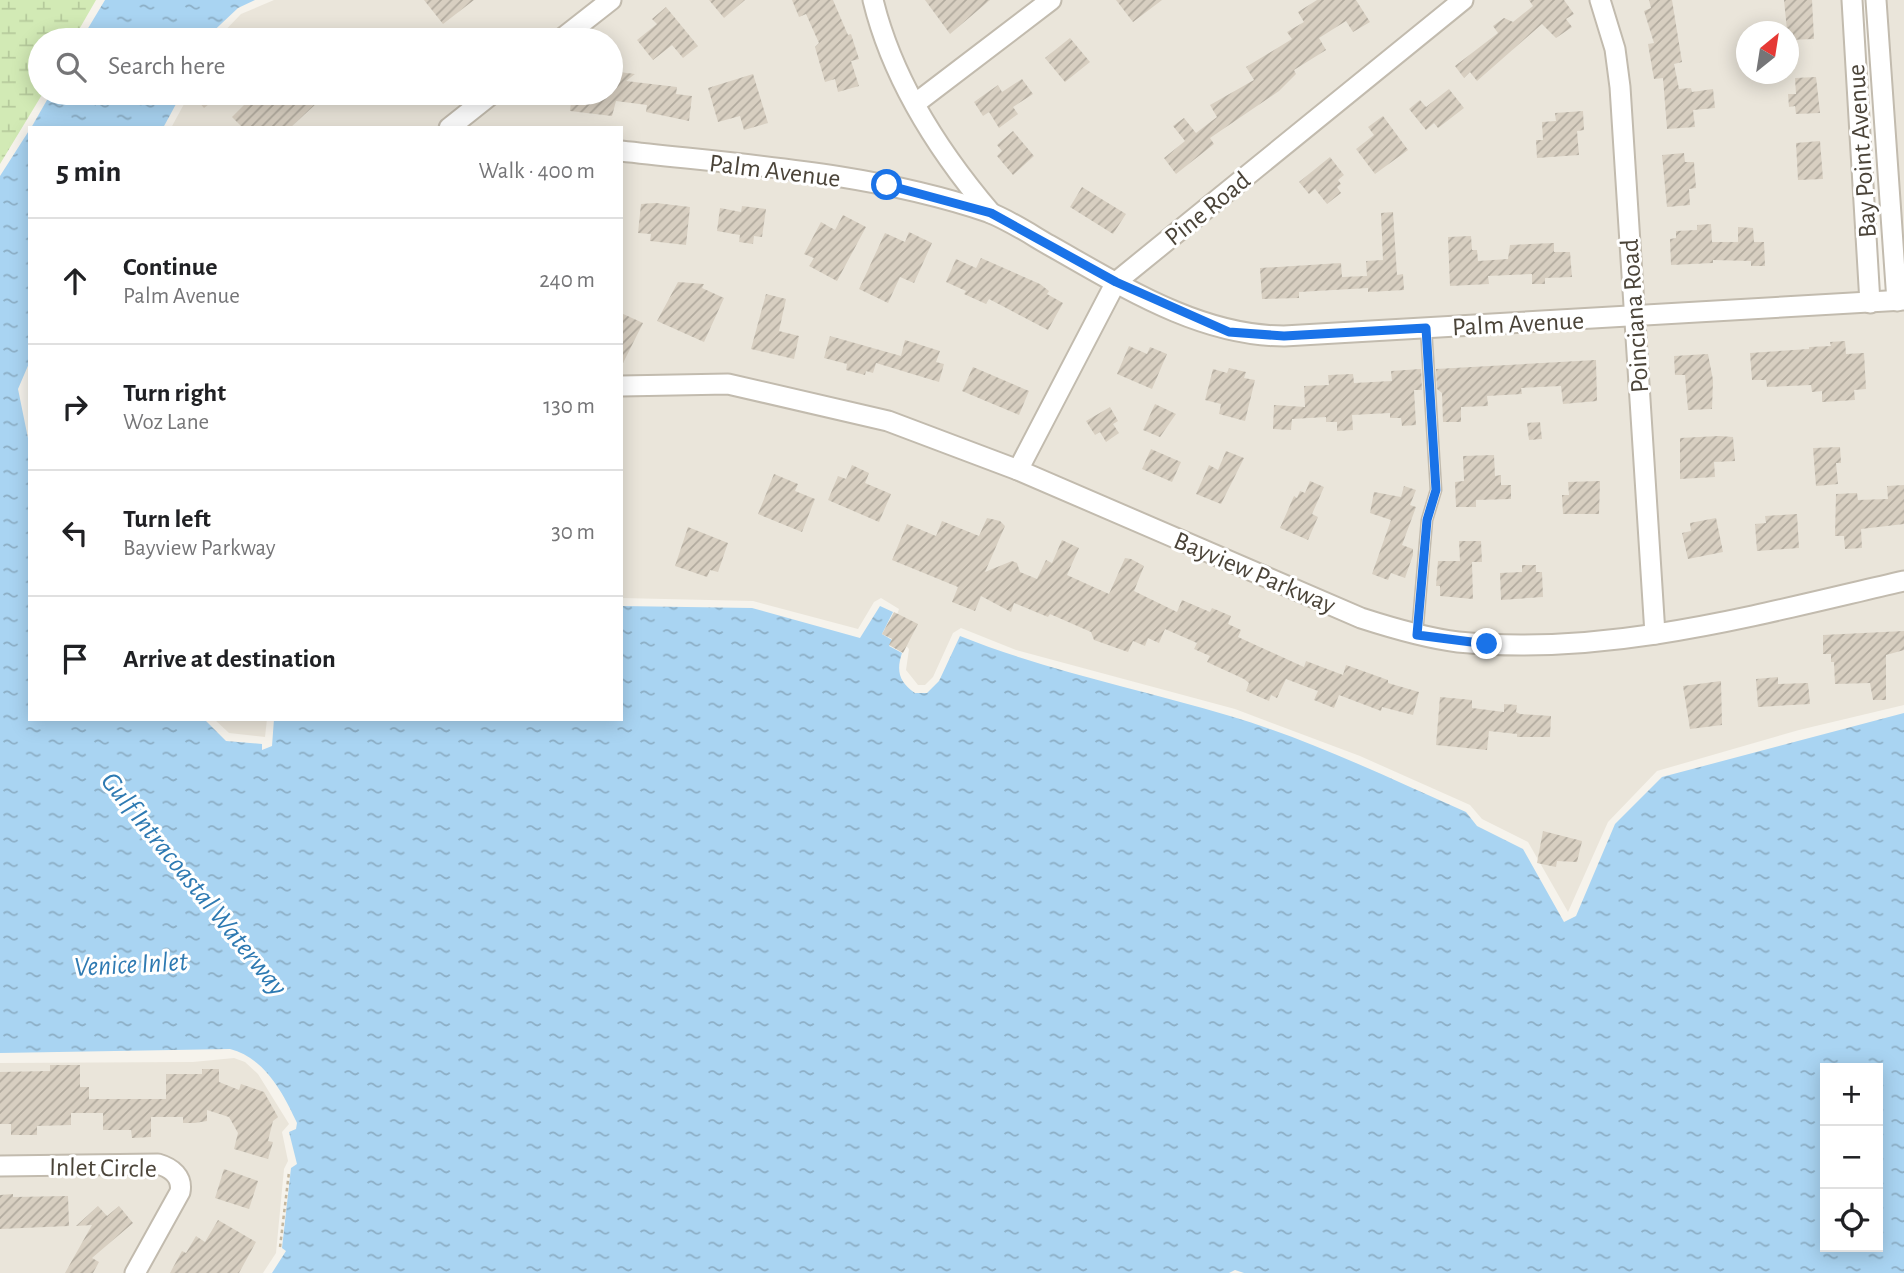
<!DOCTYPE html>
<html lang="en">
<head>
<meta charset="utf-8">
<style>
  :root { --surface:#fff; --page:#f6f6f6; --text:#202124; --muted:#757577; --line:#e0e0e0 }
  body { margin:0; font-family:"Alegreya Sans",sans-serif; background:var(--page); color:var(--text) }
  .controls { position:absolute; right:21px; bottom:21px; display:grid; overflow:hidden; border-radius:0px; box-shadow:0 4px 18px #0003 }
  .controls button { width:63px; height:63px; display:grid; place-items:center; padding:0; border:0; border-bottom:2px solid var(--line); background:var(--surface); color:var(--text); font:35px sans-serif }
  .compass { position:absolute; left:1736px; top:21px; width:63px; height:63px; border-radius:50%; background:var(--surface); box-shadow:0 4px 18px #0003; rotate:30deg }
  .stop { position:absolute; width:21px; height:21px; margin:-16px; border:5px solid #1a73e8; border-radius:50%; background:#fff }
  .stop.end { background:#1a73e8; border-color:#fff; box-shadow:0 2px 7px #0008 }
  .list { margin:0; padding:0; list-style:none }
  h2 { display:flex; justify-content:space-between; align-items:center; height:91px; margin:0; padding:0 28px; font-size:30px }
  h2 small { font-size:23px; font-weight:400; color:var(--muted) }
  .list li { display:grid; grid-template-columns:46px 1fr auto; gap:21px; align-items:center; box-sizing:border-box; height:126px; padding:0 28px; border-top:2px solid var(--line) }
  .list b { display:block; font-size:26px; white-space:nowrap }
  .list p { margin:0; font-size:23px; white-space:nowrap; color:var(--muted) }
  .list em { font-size:23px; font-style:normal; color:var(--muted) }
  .icon { flex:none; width:38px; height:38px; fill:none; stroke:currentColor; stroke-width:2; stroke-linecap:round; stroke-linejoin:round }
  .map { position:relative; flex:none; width:1904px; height:1273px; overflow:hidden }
  .search { position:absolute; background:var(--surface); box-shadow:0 4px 18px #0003; left:28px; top:28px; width:595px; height:77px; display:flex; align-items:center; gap:18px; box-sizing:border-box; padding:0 24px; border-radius:38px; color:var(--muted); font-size:26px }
  .panel { position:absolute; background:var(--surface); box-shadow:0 4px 18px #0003; left:28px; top:126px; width:595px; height:595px; border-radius:0px }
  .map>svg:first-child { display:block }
  .residential { fill:#eae5da; fill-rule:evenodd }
  .wetland { fill:url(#wetland-marsh) }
  .water { fill:url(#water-ripples); fill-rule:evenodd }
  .building { fill:url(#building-hatch) }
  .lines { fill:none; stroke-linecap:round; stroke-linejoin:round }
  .lane-casing { stroke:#c2bbae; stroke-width:13 }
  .street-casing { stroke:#c2bbae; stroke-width:23 }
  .path { stroke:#c4b79f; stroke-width:2.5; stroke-dasharray:3.5 3.5; stroke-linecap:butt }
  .lane { stroke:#fff; stroke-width:10 }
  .street { stroke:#fff; stroke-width:19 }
  .route { stroke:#1a73e8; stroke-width:9 }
  .labels { text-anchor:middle; stroke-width:6; stroke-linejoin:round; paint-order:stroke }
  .street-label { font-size:26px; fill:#4b4439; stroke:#fff }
  .water-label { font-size:28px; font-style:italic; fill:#2e7ab2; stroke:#fff }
</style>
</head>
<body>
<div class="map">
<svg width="1904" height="1273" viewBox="0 0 1904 1273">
  <defs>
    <pattern id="wetland-marsh" width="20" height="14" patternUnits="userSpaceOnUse" patternTransform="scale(1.75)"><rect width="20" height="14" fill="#d2eab5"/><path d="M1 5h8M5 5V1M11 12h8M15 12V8" fill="none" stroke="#b6ca9c"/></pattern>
    <pattern id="water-ripples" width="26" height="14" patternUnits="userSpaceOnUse" patternTransform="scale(1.75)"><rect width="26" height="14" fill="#a9d4f2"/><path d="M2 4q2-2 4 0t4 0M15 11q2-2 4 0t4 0" fill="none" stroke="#8caec5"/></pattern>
    <pattern id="building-hatch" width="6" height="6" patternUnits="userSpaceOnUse" patternTransform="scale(1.75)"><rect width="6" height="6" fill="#d8cfc1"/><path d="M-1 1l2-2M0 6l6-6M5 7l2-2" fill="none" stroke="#b1aa9e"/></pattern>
  </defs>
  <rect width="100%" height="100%" fill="#f6f3ec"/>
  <g class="residential">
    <path d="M274,0H1849L1867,287L1889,298L1878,0H1904V705L1799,730L1657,771L1608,822L1568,912L1528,842L1482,819L1470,805L1360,756L1235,709L1016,650L961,628L953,633L933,677L925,685H918L906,670L909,649L892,630L899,609L881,598L874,602L858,629L753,601L621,598V128H171L190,93H611V40H216L241,14ZM1746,32H1788V74H1746Z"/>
    <polygon points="214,719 267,719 265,737 229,733"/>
    <polygon points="234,1058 245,1062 258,1074 289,1124 282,1132 288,1161 284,1169 276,1253 263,1273 0,1273 0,1063 193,1062"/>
  </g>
  <polygon class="wetland" points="0,0 96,0 73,40 40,40 43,93 0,164"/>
  <g class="water">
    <polygon points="105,0 255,0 238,8 204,40 81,40"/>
    <polygon points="51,93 182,93 163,128 31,128"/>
    <path d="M30,129V361L18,389L30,448V719H204L226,741L262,744V750L272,746L274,719H621V606L752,608L860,638L880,606L893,612L882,634L892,640L889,646L902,653C896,671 899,682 915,693H927L939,681L960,636C1047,671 1140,689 1230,716C1311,740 1389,778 1466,812L1477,826L1523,849L1564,922L1576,916L1615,824L1662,777L1904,713V1273H1244L1235,1270L1229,1273H272L286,1251L282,1248L291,1168L297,1164L289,1132L296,1129L297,1123C283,1093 265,1058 230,1049L0,1053V176ZM1825,1068H1878V1247H1825Z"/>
  </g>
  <g class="building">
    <polygon points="424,0 474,0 443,24"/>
    <polygon points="709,0 745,0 724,18"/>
    <polygon points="792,0 833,0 848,35 851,34 859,59 851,61 859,86 838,92 835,79 825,82 815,47 819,43 806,14 799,17"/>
    <polygon points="925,0 990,0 950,34"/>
    <polygon points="1116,0 1162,0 1133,22"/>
    <polygon points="1317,0 1356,0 1370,22 1353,32 1346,21 1319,38 1326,50 1294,70 1296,74 1279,91 1210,138 1214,144 1176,174 1164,158 1185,141 1173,126 1184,118 1196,133 1217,117 1210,105 1254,80 1246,67 1292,39 1287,32 1304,22 1298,12"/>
    <polygon points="1529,0 1564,0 1574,14 1566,19 1572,27 1556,38 1542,24 1477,81 1470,72 1464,78 1455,66 1498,33 1493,26 1504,18 1513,22 1533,6"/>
    <polygon points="1649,0 1672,0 1682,62 1674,64 1679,89 1691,88 1692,92 1713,89 1715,108 1693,110 1695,127 1667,129 1663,78 1654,79 1648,44 1654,43 1644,11 1651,8"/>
    <polygon points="1784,0 1812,0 1814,39 1788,40"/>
    <polygon points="666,7 698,46 683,58 672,45 653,60 637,40 657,24 652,19"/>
    <polygon points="1070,38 1090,62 1065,82 1045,58"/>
    <polygon points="611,71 635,74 626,81 677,87 676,94 692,96 689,121 646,112 647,105 616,101 612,116 570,111 572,93 611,93"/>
    <polygon points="753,74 768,123 744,130 740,116 718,122 708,88"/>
    <polygon points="1816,77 1820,113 1796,114 1795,106 1789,107 1788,94 1796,94 1795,78"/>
    <polygon points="1022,79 1033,94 1013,107 1018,114 999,128 989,112 983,116 974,102 998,85 1002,92"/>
    <polygon points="1449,89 1464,108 1438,128 1434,123 1426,130 1409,109 1420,100 1426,107"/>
    <polygon points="191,93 223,93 204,108"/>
    <polygon points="256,93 311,93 319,101 290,128 243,128 232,117"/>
    <polygon points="1583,111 1584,130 1577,131 1579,155 1537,158 1536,140 1543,140 1542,122 1556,121 1555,113"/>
    <polygon points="1383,116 1408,150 1375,174 1356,149 1374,135 1368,127"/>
    <polygon points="1013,131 1034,156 1013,175 997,156 1002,151 997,145"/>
    <polygon points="1820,141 1823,179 1798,180 1796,143"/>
    <polygon points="1684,153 1685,162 1694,162 1696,188 1689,189 1690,205 1667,207 1662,155"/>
    <polygon points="1330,157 1344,175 1338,180 1341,184 1337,187 1341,193 1327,204 1315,189 1309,194 1299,182"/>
    <polygon points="1082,187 1126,214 1113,234 1070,207"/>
    <polygon points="656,203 690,207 686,245 650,241 651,234 638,233 641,204"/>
    <polygon points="742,206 766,209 762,237 754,236 753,244 739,242 740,235 717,231 720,208 741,212"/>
    <polygon points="1393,212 1397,275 1403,274 1404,290 1368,292 1368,288 1299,292 1299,298 1262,299 1260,268 1341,263 1342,277 1367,276 1366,261 1383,260 1381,213"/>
    <polygon points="843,215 866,227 837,281 809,266 814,258 804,254 821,222 835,230"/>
    <polygon points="1711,224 1712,242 1738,242 1738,227 1753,228 1754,242 1764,242 1765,266 1751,266 1751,261 1713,260 1713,263 1671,265 1670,239 1676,238 1676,231 1697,230 1697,225"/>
    <polygon points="909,232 932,243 914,283 900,277 888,303 859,289 885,233 905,242"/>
    <polygon points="1471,236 1472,250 1477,250 1478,261 1508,259 1510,245 1554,243 1554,252 1570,252 1572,277 1545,278 1545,284 1532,284 1532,274 1488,276 1489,284 1450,286 1448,237"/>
    <polygon points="981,258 1040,284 1049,291 1047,294 1063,303 1048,330 989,299 986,304 964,294 966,291 946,282 956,259 976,268"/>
    <polygon points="678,282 704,284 702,288 724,298 704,342 657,321"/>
    <polygon points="766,294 786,299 779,331 799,336 794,359 751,349"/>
    <polygon points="621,313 643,323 621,367"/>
    <polygon points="830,336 901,356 905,340 940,351 936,362 944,364 939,382 876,363 873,373 866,371 865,375 846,370 847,364 824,358"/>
    <polygon points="1845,341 1846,354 1864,353 1866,389 1854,390 1855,400 1822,402 1822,391 1812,392 1811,385 1767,387 1766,380 1752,380 1750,353 1809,349 1809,347 1831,346 1830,342"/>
    <polygon points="1129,346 1147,354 1150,347 1167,354 1152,389 1117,374"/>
    <polygon points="1708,354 1713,380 1712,409 1688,410 1685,375 1675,375 1674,356"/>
    <polygon points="1596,360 1597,401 1563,404 1561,386 1521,388 1522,394 1487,396 1488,406 1461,407 1461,422 1443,422 1442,393 1437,389 1436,369"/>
    <polygon points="973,367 1029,391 1019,415 962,391"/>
    <polygon points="1229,368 1246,372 1244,378 1255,380 1245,421 1219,414 1221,404 1205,400 1213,369 1227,373"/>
    <polygon points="1421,369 1422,390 1414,390 1416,425 1402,426 1401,418 1390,418 1390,413 1352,415 1353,430 1337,431 1337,422 1326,422 1326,417 1292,419 1291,430 1273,429 1274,405 1305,407 1304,386 1329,385 1328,375 1353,374 1354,383 1392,381 1391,371"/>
    <polygon points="1155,404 1176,414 1160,437 1143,430"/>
    <polygon points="1110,407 1118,421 1113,424 1119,433 1106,442 1100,432 1095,435 1086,421"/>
    <polygon points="1540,422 1542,439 1529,440 1527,423"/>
    <polygon points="1719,436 1733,437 1735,461 1714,462 1715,477 1680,479 1680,438"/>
    <polygon points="1840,447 1841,463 1836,463 1838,484 1816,486 1813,448"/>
    <polygon points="1151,449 1181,462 1172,482 1142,469"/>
    <polygon points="1226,451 1244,458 1221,504 1196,494 1209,465 1218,470"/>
    <polygon points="1494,455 1495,476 1501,475 1501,485 1511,485 1511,499 1476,500 1476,507 1456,507 1455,482 1464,481 1463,456"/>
    <polygon points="852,465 869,473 865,483 891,494 879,522 828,500 838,476 846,479"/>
    <polygon points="774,474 798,484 795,491 815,499 802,532 758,514"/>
    <polygon points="1310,481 1324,487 1312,514 1318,517 1308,540 1280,528 1294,496 1297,498 1300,491 1305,493"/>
    <polygon points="1600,481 1599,514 1563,514 1562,495 1569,495 1568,482"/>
    <polygon points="1904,485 1904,524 1861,529 1862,548 1845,549 1844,536 1835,536 1836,494 1857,493 1858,500 1888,499 1887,486"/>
    <polygon points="1404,486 1416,490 1410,505 1416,507 1402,545 1413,549 1413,555 1405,578 1391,573 1388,580 1372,574 1391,520 1370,513 1374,492 1401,497"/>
    <polygon points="1797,514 1799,548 1757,551 1755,524 1766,523 1765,516"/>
    <polygon points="987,518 1000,521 1005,526 985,572 1012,561 1017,563 1020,572 1037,579 1046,560 1052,563 1062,540 1079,548 1067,575 1109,594 1125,558 1131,559 1144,566 1134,591 1177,612 1182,600 1210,612 1212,608 1231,616 1228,624 1241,630 1238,637 1304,667 1306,661 1343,675 1346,665 1388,680 1388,683 1419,692 1413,715 1382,707 1381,711 1339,695 1334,708 1314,700 1318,691 1286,679 1277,698 1271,695 1269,701 1246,691 1249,683 1244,679 1207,662 1210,656 1194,649 1197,643 1165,629 1159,643 1148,638 1145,646 1133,641 1128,652 1094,640 1091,632 1050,614 1048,617 1014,603 1011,612 981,596 975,611 952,602 958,587 892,560 907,524 936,536 942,521 979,536"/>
    <polygon points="1716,518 1723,552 1688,559 1682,533 1691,531 1690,523"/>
    <polygon points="688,527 728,543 718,572 710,570 707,577 675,566"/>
    <polygon points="1459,541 1481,541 1482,562 1472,562 1473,599 1440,596 1440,586 1436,586 1438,561 1460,561"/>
    <polygon points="1522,565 1536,565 1536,572 1542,572 1543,597 1501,600 1500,573 1522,572"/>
    <polygon points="894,612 918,624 903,653 889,645 892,639 882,634"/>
    <polygon points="1904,631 1904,650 1886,655 1886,700 1873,700 1870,683 1835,684 1834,662 1831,662 1831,654 1823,654 1823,635"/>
    <polygon points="1778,677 1778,684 1808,683 1810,704 1758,707 1756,679"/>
    <polygon points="1721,681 1722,725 1690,729 1683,686"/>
    <polygon points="1440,697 1472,700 1472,708 1504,712 1504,704 1517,705 1516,712 1520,714 1551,716 1550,737 1517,737 1517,734 1489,731 1487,750 1436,745"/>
    <polygon points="1543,831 1582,841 1577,862 1557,861 1556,867 1537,863"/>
    <polygon points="50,1065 80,1065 80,1087 89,1087 89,1099 166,1099 166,1074 202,1074 202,1069 219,1069 219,1082 239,1090 241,1084 264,1092 278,1117 273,1121 268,1141 273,1142 268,1159 234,1149 238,1133 229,1117 207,1110 207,1121 195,1123 183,1123 183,1117 151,1117 151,1137 132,1138 131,1130 103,1130 103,1113 71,1113 71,1125 37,1126 37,1135 11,1135 11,1124 0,1124 0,1072 50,1071"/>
    <polygon points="224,1169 258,1181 249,1209 215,1198"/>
    <polygon points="13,1194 13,1197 68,1196 69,1226 0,1229 0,1195"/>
    <polygon points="98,1206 107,1216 119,1206 133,1223 92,1258 99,1262 93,1273 65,1273 92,1225 76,1226"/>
    <polygon points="218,1220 256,1242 239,1273 170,1273 182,1251 186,1253 196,1236 205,1242"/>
  </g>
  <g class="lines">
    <g class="lane-casing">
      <polyline id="lane" points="1417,635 1427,520 1436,490 1426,328"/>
    </g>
    <g class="street-casing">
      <g id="street">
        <path d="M873,0C892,78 939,152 991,213"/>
        <polyline points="1600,0 1615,49 1620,87 1655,634"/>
        <polyline points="1852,0 1870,303"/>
        <polyline points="1876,0 1897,301"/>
        <polyline points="560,40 611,0"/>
        <polyline points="916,103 1051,0"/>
        <polyline points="449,128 493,93"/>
        <path d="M621,151C744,165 870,172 988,212C1009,220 1030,234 1049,245C1122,286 1199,336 1284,336L1904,300"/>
        <path d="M621,386L728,384L888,421L1018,470L1361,618C1392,628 1425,638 1458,642C1608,657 1760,614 1904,581"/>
        <polyline points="1018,470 1116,282 1463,0"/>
        <path d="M0,1166L158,1164C172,1168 183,1177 180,1192L135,1273"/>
      </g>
    </g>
    <polyline class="path" points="280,1247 289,1172"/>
    <use href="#lane" class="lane"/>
    <use href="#street" class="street"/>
  </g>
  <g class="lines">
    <polyline class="route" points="887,185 991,213 1116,282 1229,332 1284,336 1426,328 1436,490 1427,520 1417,635 1487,644"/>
  </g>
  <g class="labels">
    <g class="street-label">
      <text transform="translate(1861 151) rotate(-94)" y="9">Bay Point Avenue</text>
      <text transform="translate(775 170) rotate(7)" y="9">Palm Avenue</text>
      <text transform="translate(1207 208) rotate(-39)" y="9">Pine Road</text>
      <text transform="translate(1634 316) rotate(-94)" y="9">Poinciana Road</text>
      <text transform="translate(1518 323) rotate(-3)" y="9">Palm Avenue</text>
      <text transform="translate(1255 572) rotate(23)" y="9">Bayview Parkway</text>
      <text transform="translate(103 1167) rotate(1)" y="9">Inlet Circle</text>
    </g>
    <g class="water-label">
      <text transform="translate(195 883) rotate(51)" y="10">Gulf Intracoastal Waterway</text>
      <text transform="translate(131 963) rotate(-3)" y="10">Venice Inlet</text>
    </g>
  </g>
</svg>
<div class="controls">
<button>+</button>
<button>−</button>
<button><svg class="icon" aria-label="locate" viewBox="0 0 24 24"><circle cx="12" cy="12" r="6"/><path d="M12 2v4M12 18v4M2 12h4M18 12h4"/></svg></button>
</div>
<svg class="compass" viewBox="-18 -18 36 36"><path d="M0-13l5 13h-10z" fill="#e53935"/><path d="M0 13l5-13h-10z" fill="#757577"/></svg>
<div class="stop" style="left:887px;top:185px"></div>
<div class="stop end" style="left:1487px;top:644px"></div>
<div class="search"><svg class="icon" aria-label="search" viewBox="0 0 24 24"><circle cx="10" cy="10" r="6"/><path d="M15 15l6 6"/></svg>Search here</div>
<section class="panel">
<h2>5 min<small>Walk · 400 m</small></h2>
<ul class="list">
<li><svg class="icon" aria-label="ahead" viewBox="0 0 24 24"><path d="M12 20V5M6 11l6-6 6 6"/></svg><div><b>Continue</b><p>Palm Avenue</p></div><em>240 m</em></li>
<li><svg class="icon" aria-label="right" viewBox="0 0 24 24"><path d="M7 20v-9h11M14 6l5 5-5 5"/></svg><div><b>Turn right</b><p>Woz Lane</p></div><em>130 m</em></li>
<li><svg class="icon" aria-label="left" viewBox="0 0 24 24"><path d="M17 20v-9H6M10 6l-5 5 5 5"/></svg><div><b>Turn left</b><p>Bayview Parkway</p></div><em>30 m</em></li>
<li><svg class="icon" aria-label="arrive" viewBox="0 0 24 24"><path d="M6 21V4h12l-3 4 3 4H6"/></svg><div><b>Arrive at destination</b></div></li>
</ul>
</section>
</div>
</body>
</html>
